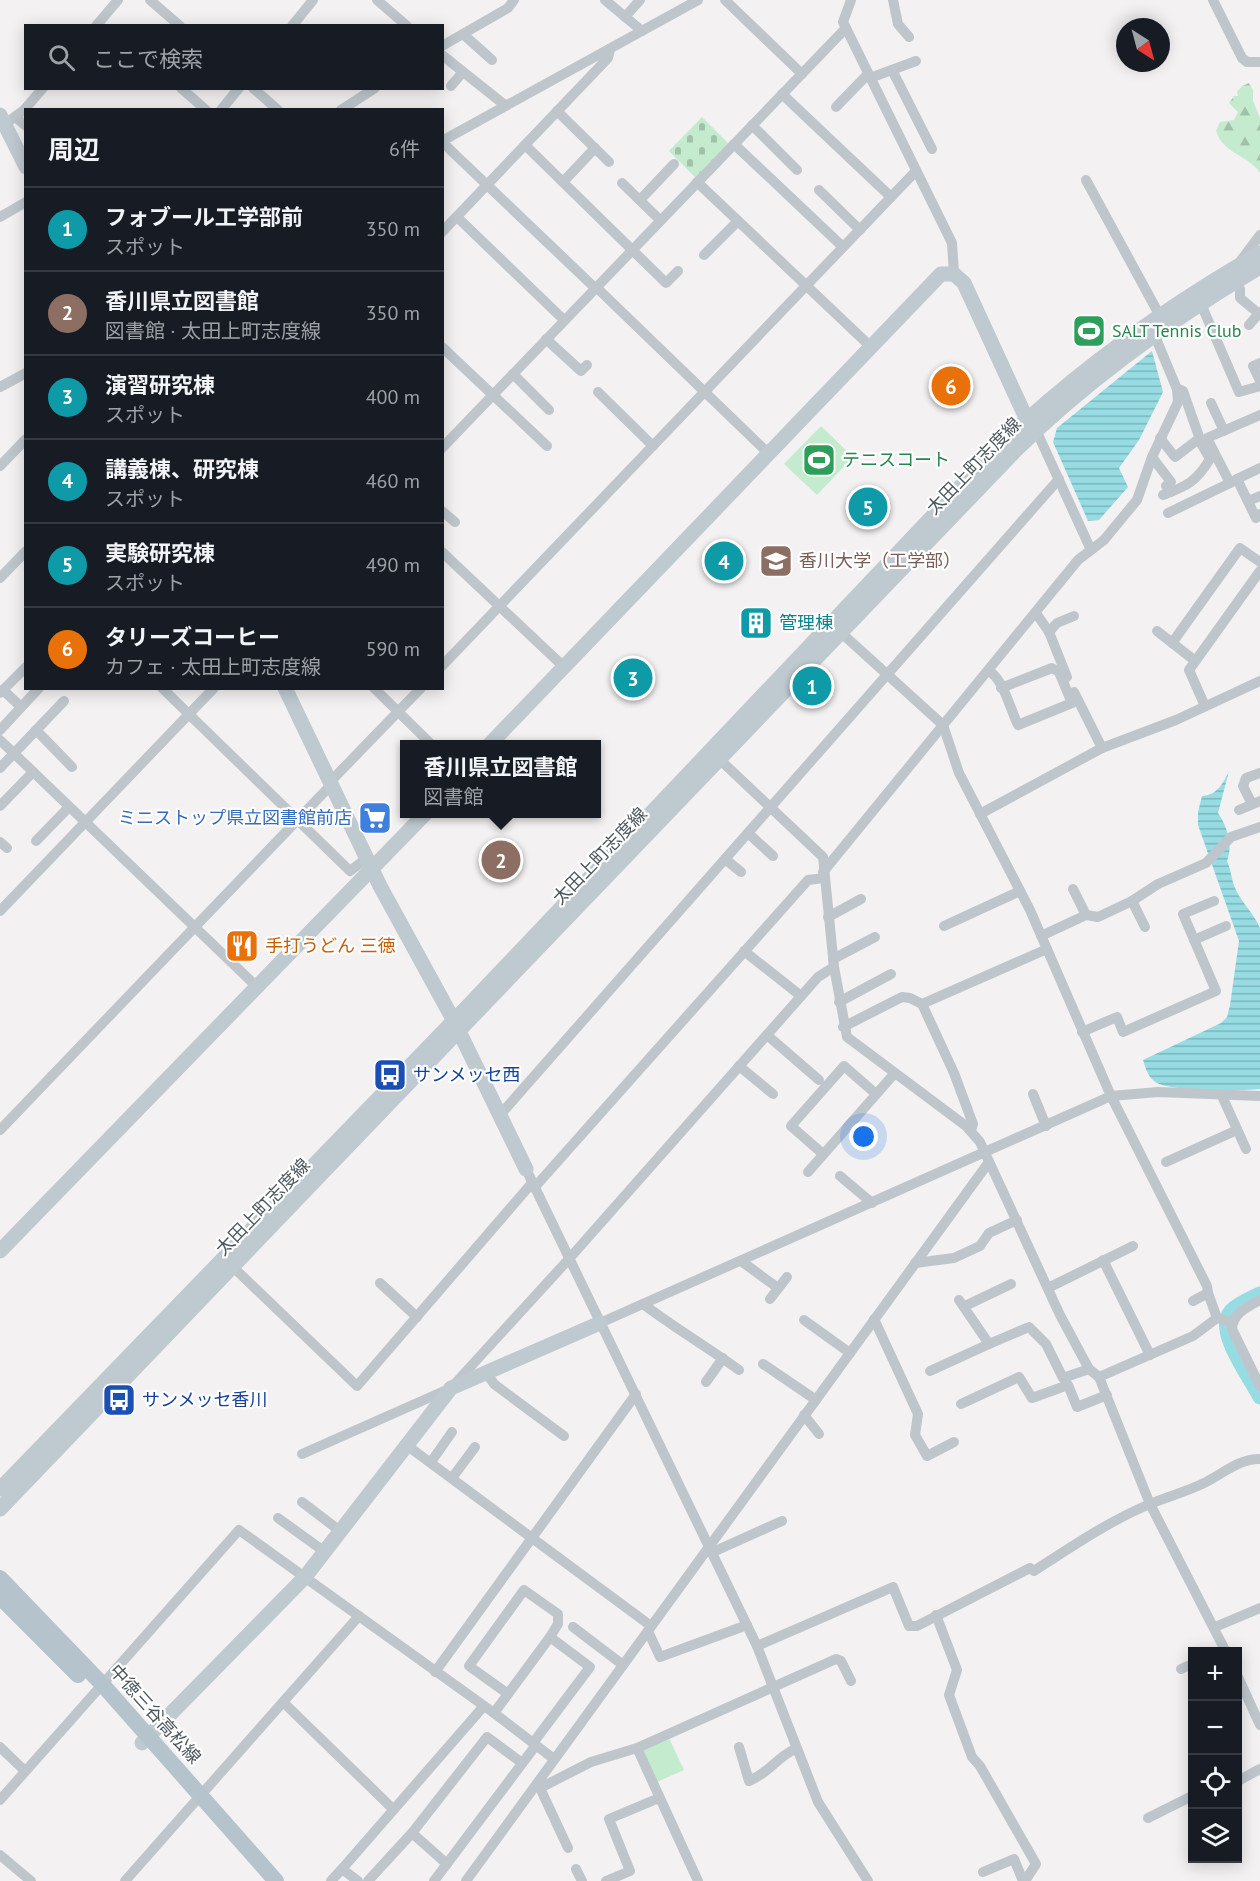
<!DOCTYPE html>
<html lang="ja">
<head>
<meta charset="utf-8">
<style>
  :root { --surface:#171b24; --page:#242831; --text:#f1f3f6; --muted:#9ea1a6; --line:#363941; --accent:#1a73e8 }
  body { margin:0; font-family:"PT Sans","Noto Sans JP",sans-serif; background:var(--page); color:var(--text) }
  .controls { position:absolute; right:18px; bottom:18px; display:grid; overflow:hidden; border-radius:0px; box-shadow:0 3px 15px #0003 }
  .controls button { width:54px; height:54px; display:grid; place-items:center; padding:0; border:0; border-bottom:2px solid var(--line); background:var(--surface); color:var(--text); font:30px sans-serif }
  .compass { position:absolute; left:1116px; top:18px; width:54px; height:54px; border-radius:50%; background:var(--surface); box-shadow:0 3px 15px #0003; rotate:144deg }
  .you { position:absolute; left:864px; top:1137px; width:21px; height:21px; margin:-15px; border:4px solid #fff; border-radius:50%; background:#1a73e8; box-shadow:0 0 0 9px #1a73e833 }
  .badge { display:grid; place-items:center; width:39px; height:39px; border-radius:50%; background:var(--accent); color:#fff; font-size:20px; font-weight:700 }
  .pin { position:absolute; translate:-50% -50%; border:3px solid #fff; box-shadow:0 2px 6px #0006 }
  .popup { position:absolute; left:400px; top:740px; width:201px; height:78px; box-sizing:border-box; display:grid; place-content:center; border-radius:0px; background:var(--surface); filter:drop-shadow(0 2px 4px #0005); font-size:20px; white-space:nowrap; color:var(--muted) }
  .popup b { font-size:22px; color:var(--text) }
  .popup::after { content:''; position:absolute; left:50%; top:100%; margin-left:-12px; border:12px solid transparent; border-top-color:var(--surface) }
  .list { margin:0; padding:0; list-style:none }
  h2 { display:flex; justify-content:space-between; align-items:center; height:78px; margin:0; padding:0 24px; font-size:26px }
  h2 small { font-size:20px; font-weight:400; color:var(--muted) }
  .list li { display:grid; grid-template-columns:39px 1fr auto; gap:18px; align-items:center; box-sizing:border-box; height:84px; padding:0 24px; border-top:2px solid var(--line) }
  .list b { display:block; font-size:22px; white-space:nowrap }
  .list p { margin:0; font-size:20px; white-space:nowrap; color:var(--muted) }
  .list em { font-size:20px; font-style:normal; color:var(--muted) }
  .icon { flex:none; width:33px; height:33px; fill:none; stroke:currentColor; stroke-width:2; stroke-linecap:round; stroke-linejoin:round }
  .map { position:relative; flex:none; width:1260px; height:1881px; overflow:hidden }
  .search { position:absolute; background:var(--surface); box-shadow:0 3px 15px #0003; left:24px; top:24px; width:420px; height:66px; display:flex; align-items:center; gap:15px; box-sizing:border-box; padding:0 21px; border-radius:0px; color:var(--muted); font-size:22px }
  .panel { position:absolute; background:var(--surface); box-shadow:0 3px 15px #0003; left:24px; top:108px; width:420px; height:582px; border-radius:0px }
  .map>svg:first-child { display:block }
  .green { fill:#c5ebcf }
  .forest { fill:url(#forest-firs) }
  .cemetery { fill:url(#cemetery-stones) }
  .water { fill:url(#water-rules) }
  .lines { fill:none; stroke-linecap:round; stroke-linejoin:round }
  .river { stroke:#97dce3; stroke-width:15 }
  .street { stroke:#bec6cc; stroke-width:10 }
  .secondary { stroke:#bfc9d0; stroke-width:15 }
  .primary { stroke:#b4c3cc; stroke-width:16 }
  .labels { text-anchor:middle; stroke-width:4.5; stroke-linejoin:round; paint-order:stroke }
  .leisure-label { font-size:18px; fill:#27864d; stroke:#fff; text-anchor:start }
  .street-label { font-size:18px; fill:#4b565c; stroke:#fff }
  .education-label { font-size:18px; fill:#785e54; stroke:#fff; text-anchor:start }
  .culture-label { font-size:18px; fill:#0d838f; stroke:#fff; text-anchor:start }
  .shop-label { font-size:18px; fill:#366cbe; stroke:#fff; text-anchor:end }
  .food-label { font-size:18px; fill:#c56008; stroke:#fff; text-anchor:start }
  .transit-label { font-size:18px; fill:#164399; stroke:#fff; text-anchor:start }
</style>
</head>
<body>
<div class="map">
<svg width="1260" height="1881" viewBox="0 0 1260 1881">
  <defs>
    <pattern id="forest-firs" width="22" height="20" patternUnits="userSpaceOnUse" patternTransform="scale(1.5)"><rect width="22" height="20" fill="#c5ebcf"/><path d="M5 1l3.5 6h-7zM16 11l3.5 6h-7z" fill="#a2c1ab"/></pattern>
    <pattern id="cemetery-stones" width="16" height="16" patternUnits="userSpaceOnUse" patternTransform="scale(1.5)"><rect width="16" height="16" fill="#c5ebcf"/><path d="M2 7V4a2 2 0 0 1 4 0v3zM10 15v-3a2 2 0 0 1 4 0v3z" fill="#a2c1ab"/></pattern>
    <pattern id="water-rules" width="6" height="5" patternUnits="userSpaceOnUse" patternTransform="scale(1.5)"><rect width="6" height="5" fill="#97dce3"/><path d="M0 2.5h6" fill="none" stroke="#7db5bb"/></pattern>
  </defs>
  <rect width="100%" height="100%" fill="#f3f1f1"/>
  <g class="green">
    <polygon points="821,426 853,457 817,495 784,464"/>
    <polygon points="668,1736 684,1770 657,1782 641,1749"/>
  </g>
  <path class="forest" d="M1249,83L1253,90V101L1260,118V173C1249,155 1224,155 1216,131L1220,122L1234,120L1238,112L1229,103L1234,96H1238L1237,92L1242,86Z"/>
  <polygon class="cemetery" points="702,117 729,144 696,178 669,151"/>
  <g class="water">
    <polygon points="1152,351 1163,392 1139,440 1119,468 1128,487 1099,520 1088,521 1053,442 1057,428"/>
    <path d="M1229,771L1218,813C1228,828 1233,845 1227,861C1231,870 1231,877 1234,885C1238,899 1254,913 1260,928V1089C1239,1091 1175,1092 1157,1083C1148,1078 1146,1069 1143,1060L1221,1023L1227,1017L1230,1005L1239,941L1198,825V812L1202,796C1217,795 1223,784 1229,771Z"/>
  </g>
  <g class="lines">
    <path class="river" d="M1260,1294C1250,1299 1239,1303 1231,1311C1214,1331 1250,1377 1260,1397"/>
    <g class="street">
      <polyline points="150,0 180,26"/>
      <polyline points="377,0 407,26"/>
      <polyline points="605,0 642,31"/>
      <polyline points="725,0 802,74"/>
      <polyline points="851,0 843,22 952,243 954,274"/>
      <polyline points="893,0 898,24 909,37"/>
      <polyline points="1213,0 1242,58 1247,62 1260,62"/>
      <polyline points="625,17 640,0"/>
      <polyline points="96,26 118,0"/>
      <polyline points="292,26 313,0"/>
      <polyline points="463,34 492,60"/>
      <polyline points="442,46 508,8 514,0"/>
      <polyline points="442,55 506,106"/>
      <polyline points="892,70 932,149"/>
      <polyline points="870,78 916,61"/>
      <polyline points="451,86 463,72"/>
      <polyline points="181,88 206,110"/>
      <polyline points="253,88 278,110"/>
      <polyline points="782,94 891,197"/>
      <polyline points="836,107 868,74"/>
      <polyline points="221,110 239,88"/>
      <polyline points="341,110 375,88"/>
      <polyline points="557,111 609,162"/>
      <polyline points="15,117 26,126"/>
      <polyline points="5,124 24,110 43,88"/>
      <polyline points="752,125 797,170"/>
      <polyline points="442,141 698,0"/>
      <polyline points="442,142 595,288"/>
      <polyline points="734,144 843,247"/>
      <polyline points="525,145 666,283 678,271"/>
      <polyline points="1086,180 1160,316"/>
      <polyline points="563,182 595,148"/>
      <polyline points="697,182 870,346"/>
      <polyline points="622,183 660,220"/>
      <polyline points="819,190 860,230"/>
      <polyline points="640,200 674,164"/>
      <polyline points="0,217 26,202"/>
      <polyline points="457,217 564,320"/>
      <polyline points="442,232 608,58 610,49"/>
      <polyline points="704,255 738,221"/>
      <polyline points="1239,263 1260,235"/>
      <polyline points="1232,277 1240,289 1240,298 1258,313"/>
      <polyline points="596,287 768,453"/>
      <polyline points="1201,304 1239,392 1260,386"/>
      <polyline points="1249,325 1260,312"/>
      <polyline points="546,339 581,371 587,365"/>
      <polyline points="442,347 547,446"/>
      <polyline points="1260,363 1253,366 1260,381"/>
      <polyline points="513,374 549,410"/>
      <polyline points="0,387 26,373"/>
      <polyline points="598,392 653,446"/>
      <polyline points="1211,403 1224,431"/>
      <polyline points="1036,430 1091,550"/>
      <polyline points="1160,438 1175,457 1196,441"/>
      <polyline points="442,448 846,28"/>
      <polyline points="1152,457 1171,482 1166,486 1171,492"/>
      <polyline points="0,466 26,439"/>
      <polyline points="1237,479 1260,468"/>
      <polyline points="1230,483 1237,479 1256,518 1260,514"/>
      <path d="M1163,495C1187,486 1196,482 1210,459L1202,445L1183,391L1178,389"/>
      <polyline points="1248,501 1260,496"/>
      <polyline points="442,511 455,522"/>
      <polyline points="1168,513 1230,483 1207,438 1260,415"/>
      <polyline points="442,552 564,667"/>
      <polyline points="0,578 26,551"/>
      <polyline points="1036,613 1049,632 1067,677"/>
      <polyline points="837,629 943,725 959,773 1030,910 1111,1096 1207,1286 1208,1293"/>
      <polyline points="1157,631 1194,660"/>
      <polyline points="1049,632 1057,623 1074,616"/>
      <polyline points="1172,643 1240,548 1260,562"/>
      <polyline points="442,666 916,171"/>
      <path d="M989,671C1004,680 1010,709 1018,725L1072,703L1059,672L1052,668L1001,688"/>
      <polyline points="162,688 350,871 367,858"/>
      <polyline points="374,688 431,744"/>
      <polyline points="3,690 21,707"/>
      <polyline points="1074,692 1102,748"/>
      <polyline points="0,693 26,667"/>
      <polyline points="1205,706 1189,670 1260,571"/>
      <polyline points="0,730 39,688"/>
      <polyline points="36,730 72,767"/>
      <polyline points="0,740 257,987"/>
      <polyline points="716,756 823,857 834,967 847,1037 966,1126 980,1142 1060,1315 1089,1369 1099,1377 1150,1504 1226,1652"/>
      <polyline points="0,768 64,701"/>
      <polyline points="330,782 421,688"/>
      <polyline points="1252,804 1243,786 1246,778 1260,773"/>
      <polyline points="0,806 33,772"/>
      <polyline points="1239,810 1260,801"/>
      <polyline points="980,814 1102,748 1176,720 1260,681"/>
      <polyline points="748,833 773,856"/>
      <polyline points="36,841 69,807"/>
      <polyline points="0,842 7,848"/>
      <polyline points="725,859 741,872"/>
      <polyline points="823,872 1078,560 1104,540 1137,500 1152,457 1178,402 1177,389 1152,329"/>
      <polyline points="1073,889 1086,915"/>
      <polyline points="1132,901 1158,884 1206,863 1231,837 1260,827"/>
      <polyline points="0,911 214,688"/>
      <polyline points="828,917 861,899"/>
      <polyline points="944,926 1020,891"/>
      <polyline points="1041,936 1086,915 1098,917 1132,901 1145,927"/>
      <polyline points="1194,940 1226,926"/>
      <polyline points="744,951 801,996"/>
      <polyline points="833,959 875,937"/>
      <polyline points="839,1002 891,974"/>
      <polyline points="843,1027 902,997 910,998 922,1004"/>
      <polyline points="1082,1032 1117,1017 1123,1032 1216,991 1183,914 1214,901"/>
      <polyline points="767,1035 819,1080"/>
      <polyline points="739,1066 773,1094"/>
      <polyline points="1033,1094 1046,1126"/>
      <polyline points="1222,1096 1246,1149"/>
      <polyline points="500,1115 1059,479"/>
      <polyline points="0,1130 331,785"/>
      <polyline points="971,1131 973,1124 954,1073 922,1004 1047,949"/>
      <polyline points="823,1154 791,1126 844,1066 876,1094"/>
      <polyline points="1166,1162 1237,1130"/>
      <polyline points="526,1169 757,1646 818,1802 868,1881"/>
      <polyline points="808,1172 894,1074"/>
      <polyline points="840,1176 872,1203"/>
      <polyline points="534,1188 808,880 824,878"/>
      <polyline points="1103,1260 1150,1355"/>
      <polyline points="741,1261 778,1288"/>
      <polyline points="915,1263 954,1258 980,1246 989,1233 1017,1220"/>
      <polyline points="233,1267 357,1386 532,1183"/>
      <polyline points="380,1283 417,1317"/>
      <polyline points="1048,1288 1133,1246"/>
      <polyline points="770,1299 787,1277"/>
      <polyline points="959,1300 989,1344 1029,1327 1046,1344 1063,1378 1089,1369"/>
      <path d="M1260,1300C1247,1307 1233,1313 1232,1329L1260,1386"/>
      <polyline points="1193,1301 1208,1293 1217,1318"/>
      <path d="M643,1304C675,1328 707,1347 739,1370"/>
      <polyline points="965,1306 1011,1284"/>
      <polyline points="874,1319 918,1414 915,1435 927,1456 954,1442"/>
      <polyline points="804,1320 850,1353"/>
      <polyline points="600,1323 1111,1096 1158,1092 1260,1096"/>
      <polyline points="763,1364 816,1400"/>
      <polyline points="930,1371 989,1344"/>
      <polyline points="486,1372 494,1384 564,1436"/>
      <polyline points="1099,1377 1193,1336 1217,1318 1232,1322"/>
      <polyline points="706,1382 723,1358"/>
      <polyline points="961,1404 1019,1377 1032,1398 1068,1385 1077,1407 1107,1395"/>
      <polyline points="804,1415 819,1434"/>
      <polyline points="405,1444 651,1626"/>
      <polyline points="302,1454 451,1388 568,1260 818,977 834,967"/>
      <polyline points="431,1462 452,1432"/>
      <polyline points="452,1478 475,1447"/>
      <polyline points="302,1502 340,1531"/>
      <polyline points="278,1518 325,1552"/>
      <polyline points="713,1552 782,1521"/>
      <polyline points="936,1615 957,1670 949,1695 972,1757 980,1766 1036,1864 1025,1881"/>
      <polyline points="573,1627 623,1665"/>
      <polyline points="1215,1627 1260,1608"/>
      <polyline points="648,1631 660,1657 747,1625"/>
      <path d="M757,1646L893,1587L909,1626H917L1030,1568L1034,1571C1071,1547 1109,1521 1150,1504C1167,1497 1185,1492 1202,1484C1221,1475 1240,1458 1260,1459"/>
      <polyline points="1181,1669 1192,1664"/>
      <polyline points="435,1672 636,1394"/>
      <polyline points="1238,1677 1260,1725"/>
      <polyline points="284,1703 393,1809"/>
      <polyline points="494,1713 550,1637 558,1624 558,1614 524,1590 469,1666 508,1694"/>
      <polyline points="533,1743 590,1667 550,1637"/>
      <polyline points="0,1747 25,1771"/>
      <path d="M739,1747L749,1781C769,1773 776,1758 795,1749"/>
      <polyline points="637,1748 698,1881"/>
      <polyline points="1238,1781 1260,1769"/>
      <polyline points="0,1800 239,1530 494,1713 554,1759"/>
      <polyline points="1148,1818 1192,1796"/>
      <polyline points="412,1833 487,1737 522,1763"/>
      <polyline points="568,1848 540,1788 591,1762 637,1748 836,1659 841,1661 851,1681"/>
      <polyline points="0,1855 31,1881"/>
      <polyline points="342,1869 483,1707"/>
      <polyline points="576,1869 582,1881"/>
      <polyline points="983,1872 1014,1859 1023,1881"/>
      <polyline points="125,1881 359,1616"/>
      <polyline points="331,1881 342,1869 358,1881"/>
      <polyline points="368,1881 412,1833 447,1864"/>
      <polyline points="434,1881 536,1745"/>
      <polyline points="466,1881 989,1162"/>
      <polyline points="606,1881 630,1871 609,1819 659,1798"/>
    </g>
    <g class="secondary">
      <polyline points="0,115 26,167"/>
      <polyline points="285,688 380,886 454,1021 526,1169"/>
      <polyline points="490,744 941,274 954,274 964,283 1027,420 1032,426"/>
      <polyline points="0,1251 425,814"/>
      <path d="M0,1489L468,1006L1004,441C1081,368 1168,306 1260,253"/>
      <path d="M0,1509L1015,451C1088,379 1172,319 1260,267"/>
      <polyline points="142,1743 305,1577 451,1388 600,1323"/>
    </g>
    <g class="primary">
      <polyline points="0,1578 102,1684 276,1881"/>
      <polyline points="0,1597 78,1675"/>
    </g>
  </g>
  <defs>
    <g id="stadium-square" transform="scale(1.725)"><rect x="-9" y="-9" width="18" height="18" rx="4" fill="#2e9e5b" stroke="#fff"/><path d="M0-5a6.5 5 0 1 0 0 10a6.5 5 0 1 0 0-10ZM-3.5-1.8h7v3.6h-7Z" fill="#fff"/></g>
    <g id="university-square" transform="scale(1.725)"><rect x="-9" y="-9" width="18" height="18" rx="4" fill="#8d6e63" stroke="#fff"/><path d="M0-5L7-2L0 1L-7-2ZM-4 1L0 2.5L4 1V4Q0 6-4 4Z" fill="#fff"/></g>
    <g id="building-square" transform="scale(1.725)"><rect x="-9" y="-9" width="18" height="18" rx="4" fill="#0f9aa8" stroke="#fff"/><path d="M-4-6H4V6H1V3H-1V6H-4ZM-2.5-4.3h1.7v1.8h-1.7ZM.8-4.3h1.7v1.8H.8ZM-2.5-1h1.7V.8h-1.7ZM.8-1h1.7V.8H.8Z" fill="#fff"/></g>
    <g id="supermarket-square" transform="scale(1.725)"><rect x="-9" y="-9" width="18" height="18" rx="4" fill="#3f7fe0" stroke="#fff"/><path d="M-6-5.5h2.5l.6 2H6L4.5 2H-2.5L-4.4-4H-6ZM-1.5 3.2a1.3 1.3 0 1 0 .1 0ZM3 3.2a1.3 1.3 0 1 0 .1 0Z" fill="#fff"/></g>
    <g id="restaurant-square" transform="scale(1.725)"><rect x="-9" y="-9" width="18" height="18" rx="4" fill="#e8710a" stroke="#fff"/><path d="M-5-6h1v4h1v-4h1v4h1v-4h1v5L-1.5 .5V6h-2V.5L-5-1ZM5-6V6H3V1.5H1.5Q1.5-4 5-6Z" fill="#fff"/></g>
    <g id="bus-square" transform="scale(1.725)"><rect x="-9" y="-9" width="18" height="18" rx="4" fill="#1a4fb4" stroke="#fff"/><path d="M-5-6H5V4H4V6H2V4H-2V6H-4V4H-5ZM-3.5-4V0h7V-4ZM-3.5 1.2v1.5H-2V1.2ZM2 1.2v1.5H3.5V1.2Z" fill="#fff"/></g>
  </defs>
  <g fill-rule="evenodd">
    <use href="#stadium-square" x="1089" y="331"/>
    <use href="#stadium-square" x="819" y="460"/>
    <use href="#university-square" x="776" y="561"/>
    <use href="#building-square" x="756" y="623"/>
    <use href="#supermarket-square" x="375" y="818"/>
    <use href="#restaurant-square" x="242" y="946"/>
    <use href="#bus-square" x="390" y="1075"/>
    <use href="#bus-square" x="119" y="1400"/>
  </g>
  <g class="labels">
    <g class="leisure-label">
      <text x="1112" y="337">SALT Tennis Club</text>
      <text x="842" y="466">テニスコート</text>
    </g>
    <g class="street-label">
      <text transform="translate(974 466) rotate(-46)" y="6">太田上町志度線</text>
      <text transform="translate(600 856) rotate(-46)" y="6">太田上町志度線</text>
      <text transform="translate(263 1207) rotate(-46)" y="6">太田上町志度線</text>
      <text transform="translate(155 1714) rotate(48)" y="6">中徳三谷高松線</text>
    </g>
    <g class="education-label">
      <text x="799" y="567">香川大学（工学部）</text>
    </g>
    <g class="culture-label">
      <text x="779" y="629">管理棟</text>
    </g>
    <g class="shop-label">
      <text x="352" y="824">ミニストップ県立図書館前店</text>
    </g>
    <g class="food-label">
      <text x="265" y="952">手打うどん 三徳</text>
    </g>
    <g class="transit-label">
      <text x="413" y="1081">サンメッセ西</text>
      <text x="142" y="1406">サンメッセ香川</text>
    </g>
  </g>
</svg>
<div class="controls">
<button>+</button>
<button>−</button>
<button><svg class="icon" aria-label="locate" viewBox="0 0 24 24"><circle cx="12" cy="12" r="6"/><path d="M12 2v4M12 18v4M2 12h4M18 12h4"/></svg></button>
<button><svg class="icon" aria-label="layers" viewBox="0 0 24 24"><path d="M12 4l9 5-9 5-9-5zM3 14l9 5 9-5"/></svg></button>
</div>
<svg class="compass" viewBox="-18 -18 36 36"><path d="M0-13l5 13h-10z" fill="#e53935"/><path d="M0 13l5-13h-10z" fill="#9ea1a6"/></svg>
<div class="you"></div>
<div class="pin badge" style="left:812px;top:686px;background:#0f9aa8">1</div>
<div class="pin badge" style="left:501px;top:860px;background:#8d6e63">2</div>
<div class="popup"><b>香川県立図書館</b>図書館</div>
<div class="pin badge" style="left:633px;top:678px;background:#0f9aa8">3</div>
<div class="pin badge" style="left:724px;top:561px;background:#0f9aa8">4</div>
<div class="pin badge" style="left:868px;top:507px;background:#0f9aa8">5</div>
<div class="pin badge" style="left:951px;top:386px;background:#e8710a">6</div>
<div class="search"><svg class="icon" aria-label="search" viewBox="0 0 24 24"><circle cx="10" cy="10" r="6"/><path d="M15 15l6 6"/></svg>ここで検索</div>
<section class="panel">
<h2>周辺<small>6件</small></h2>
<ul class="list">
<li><span class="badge" style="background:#0f9aa8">1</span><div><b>フォブール工学部前</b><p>スポット</p></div><em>350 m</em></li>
<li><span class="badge" style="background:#8d6e63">2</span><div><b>香川県立図書館</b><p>図書館 · 太田上町志度線</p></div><em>350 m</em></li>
<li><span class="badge" style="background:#0f9aa8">3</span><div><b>演習研究棟</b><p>スポット</p></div><em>400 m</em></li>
<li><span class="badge" style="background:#0f9aa8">4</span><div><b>講義棟、研究棟</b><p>スポット</p></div><em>460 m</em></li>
<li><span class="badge" style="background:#0f9aa8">5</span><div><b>実験研究棟</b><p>スポット</p></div><em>490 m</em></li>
<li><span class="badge" style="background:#e8710a">6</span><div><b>タリーズコーヒー</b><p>カフェ · 太田上町志度線</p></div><em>590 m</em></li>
</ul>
</section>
</div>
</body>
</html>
